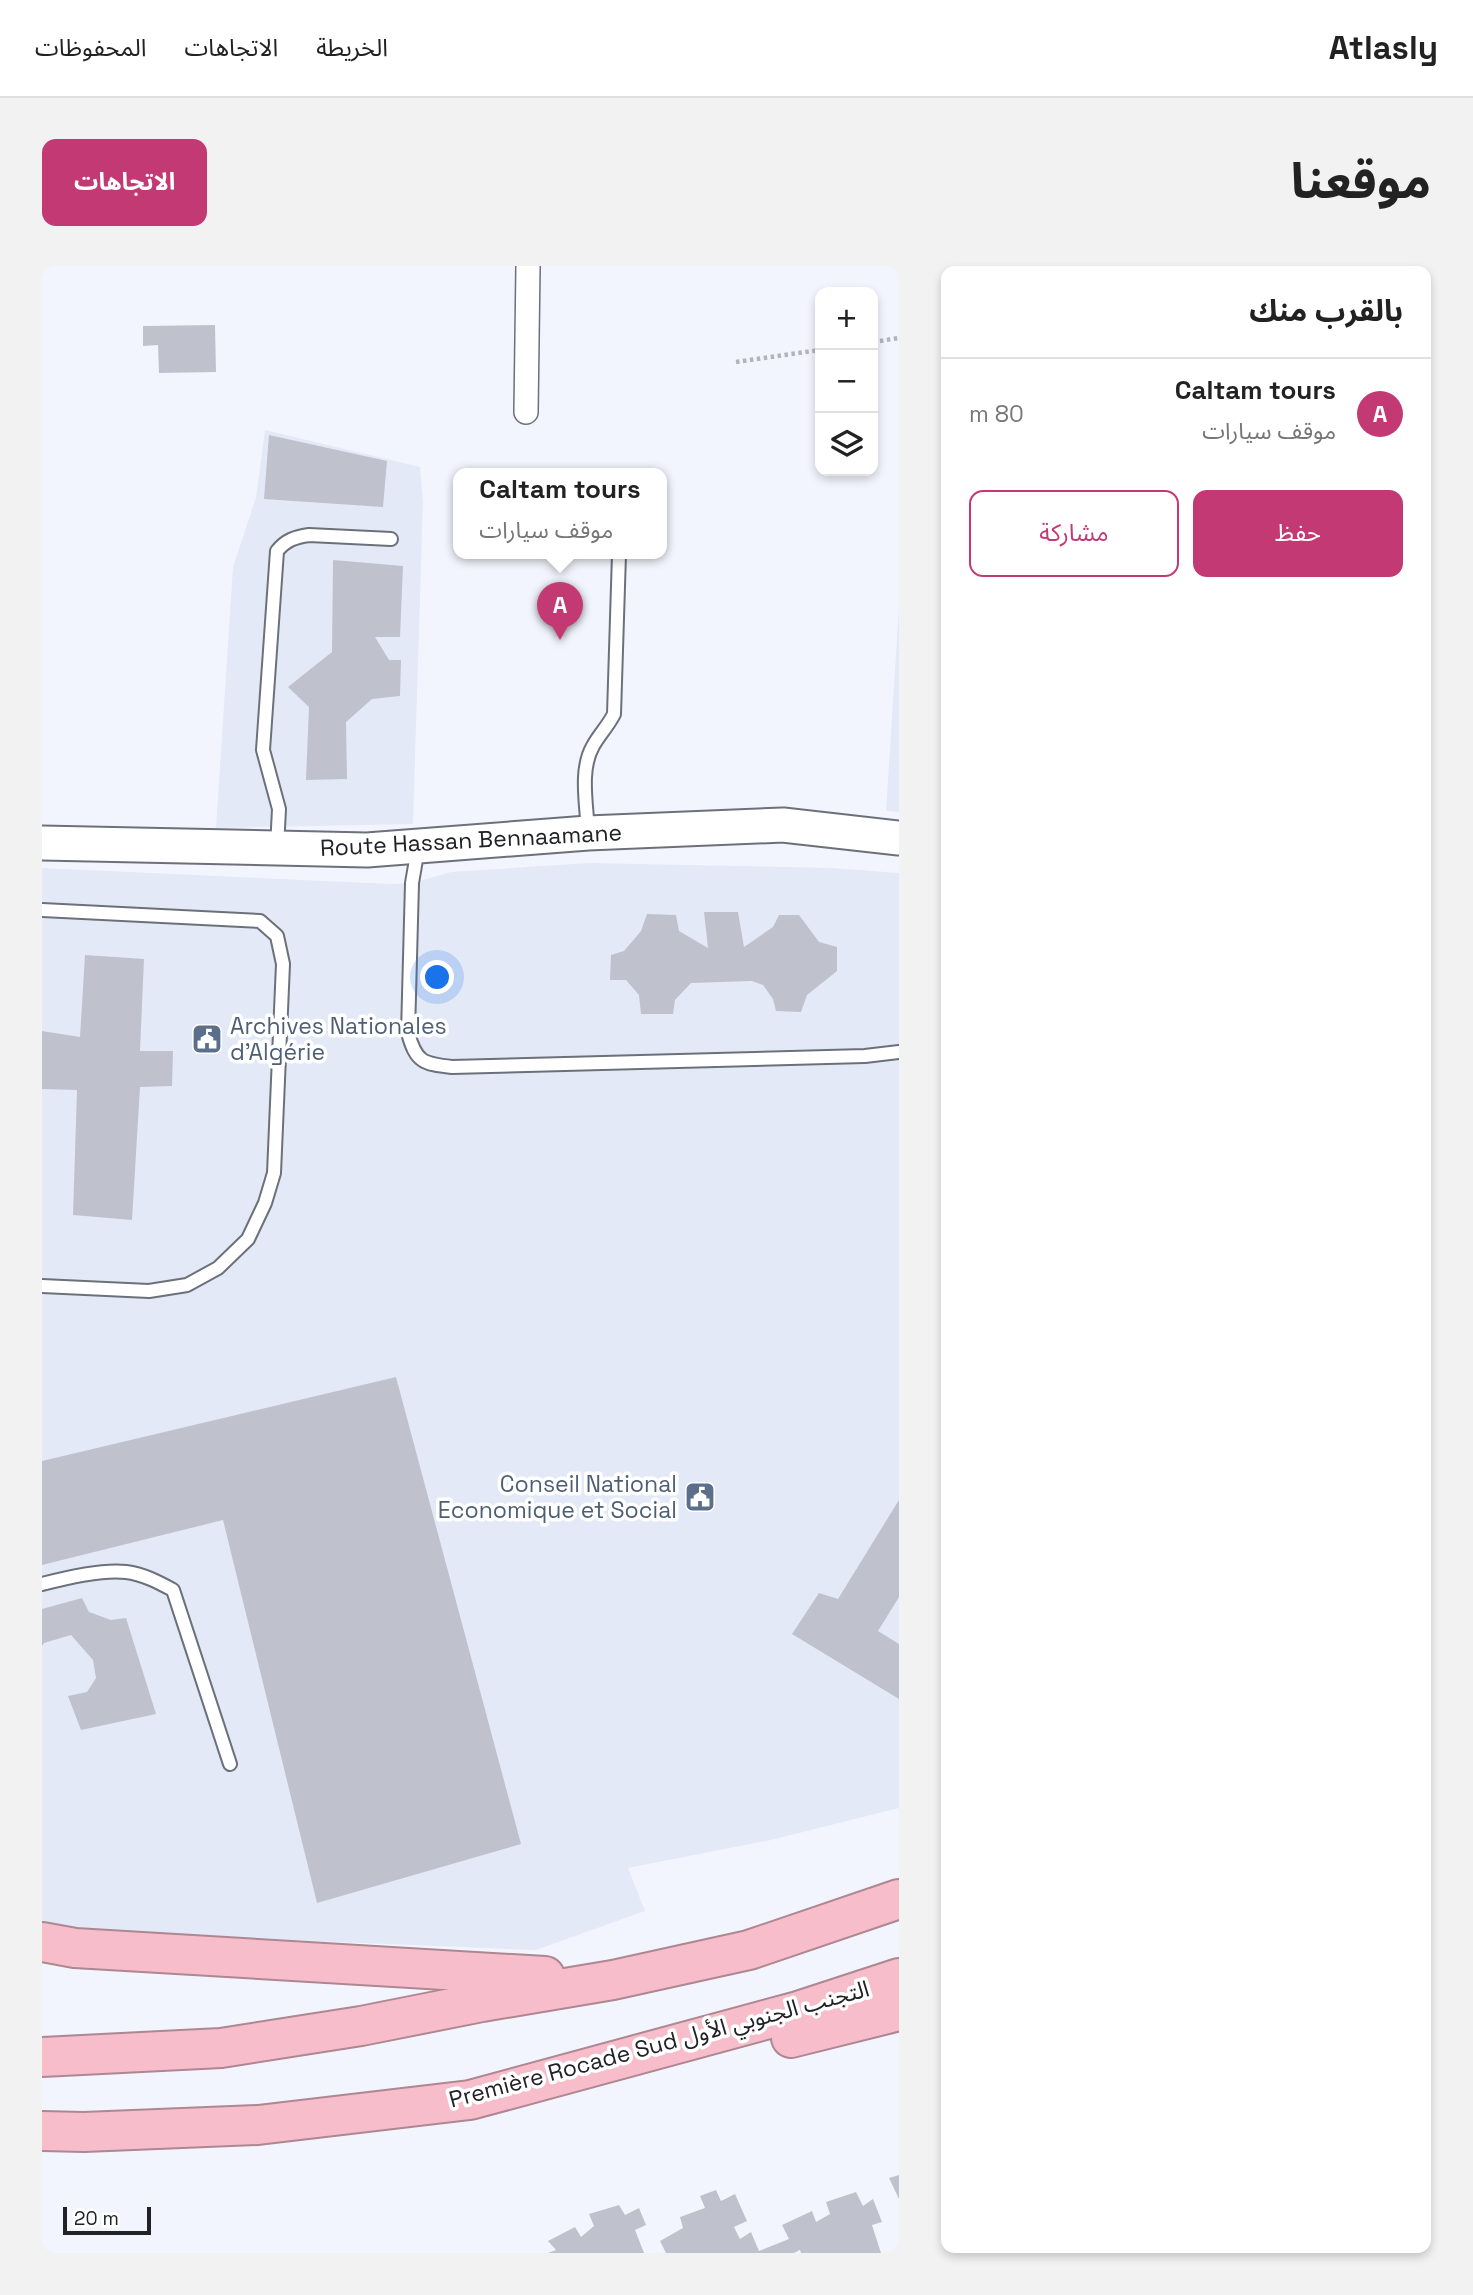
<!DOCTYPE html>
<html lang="ar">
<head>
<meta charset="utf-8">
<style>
  :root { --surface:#fff; --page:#f2f2f2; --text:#222; --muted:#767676; --line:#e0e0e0; --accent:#c23974 }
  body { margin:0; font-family:"Space Grotesk","Noto Sans Arabic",sans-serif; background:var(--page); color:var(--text); direction:rtl }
  .controls { position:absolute; right:21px; top:21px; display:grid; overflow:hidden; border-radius:14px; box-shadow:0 4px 10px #0003 }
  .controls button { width:63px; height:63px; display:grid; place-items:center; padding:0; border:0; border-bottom:2px solid var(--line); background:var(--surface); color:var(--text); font:35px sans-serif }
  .scale { position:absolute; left:21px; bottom:18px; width:88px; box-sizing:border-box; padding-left:7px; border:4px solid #212226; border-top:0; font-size:19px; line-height:24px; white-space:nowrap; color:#212226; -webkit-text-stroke:5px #fff; paint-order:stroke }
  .you { position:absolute; left:396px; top:712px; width:24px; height:24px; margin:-18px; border:5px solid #fff; border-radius:50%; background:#1a73e8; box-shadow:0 0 0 10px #1a73e833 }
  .badge { display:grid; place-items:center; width:46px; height:46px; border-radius:50%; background:var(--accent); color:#fff; font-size:23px; font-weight:700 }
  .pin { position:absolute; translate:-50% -58px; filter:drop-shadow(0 2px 4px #0008) }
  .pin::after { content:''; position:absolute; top:37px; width:24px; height:21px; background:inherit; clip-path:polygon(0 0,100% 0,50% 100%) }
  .popup { position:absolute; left:411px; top:202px; width:214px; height:91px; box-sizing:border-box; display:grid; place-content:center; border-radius:14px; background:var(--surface); filter:drop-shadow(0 2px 5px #0005); font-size:23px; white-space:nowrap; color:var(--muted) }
  .popup b { font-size:26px; color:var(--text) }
  .popup::after { content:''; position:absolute; left:50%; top:100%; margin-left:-14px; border:14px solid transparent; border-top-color:var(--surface) }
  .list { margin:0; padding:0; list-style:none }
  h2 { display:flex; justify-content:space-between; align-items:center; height:91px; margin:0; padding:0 28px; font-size:30px }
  h2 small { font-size:23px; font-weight:400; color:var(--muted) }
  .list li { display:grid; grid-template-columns:46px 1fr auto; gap:21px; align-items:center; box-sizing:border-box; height:112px; padding:0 28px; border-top:2px solid var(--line) }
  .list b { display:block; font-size:26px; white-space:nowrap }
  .list p { margin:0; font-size:23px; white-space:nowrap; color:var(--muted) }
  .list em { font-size:23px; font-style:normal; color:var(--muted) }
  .actions { display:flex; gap:14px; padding:21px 28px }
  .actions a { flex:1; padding:16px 0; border:2px solid var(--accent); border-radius:14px; text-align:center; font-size:24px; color:var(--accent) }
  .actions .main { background:var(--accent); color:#fff }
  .icon { flex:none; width:38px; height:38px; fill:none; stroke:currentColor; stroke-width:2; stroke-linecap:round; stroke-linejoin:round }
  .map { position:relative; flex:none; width:857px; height:1987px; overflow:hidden; direction:ltr; border-radius:14px }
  header { display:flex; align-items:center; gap:42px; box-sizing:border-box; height:98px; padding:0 35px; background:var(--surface); border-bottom:2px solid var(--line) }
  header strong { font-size:33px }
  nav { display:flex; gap:38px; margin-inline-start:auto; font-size:24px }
  .intro { display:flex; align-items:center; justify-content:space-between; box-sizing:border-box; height:168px; padding:0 42px }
  h1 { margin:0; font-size:49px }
  .button { padding:18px 32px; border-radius:14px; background:var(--accent); color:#fff; font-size:24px; font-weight:700 }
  main { display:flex; gap:42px; padding:0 42px }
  aside { flex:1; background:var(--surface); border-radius:14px; box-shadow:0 4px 10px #0003 }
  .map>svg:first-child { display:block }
  .built { fill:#e4e9f8 }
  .building { fill:#bfc2cd }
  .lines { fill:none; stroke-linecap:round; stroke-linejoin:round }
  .lane-casing { stroke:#6c7079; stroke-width:16 }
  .street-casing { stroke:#6c7079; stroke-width:26 }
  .secondary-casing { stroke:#6c7079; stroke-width:37 }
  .highway-casing { stroke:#ad8791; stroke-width:42 }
  .path { stroke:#b2b4bc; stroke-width:4.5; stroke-dasharray:3.5 3.5; stroke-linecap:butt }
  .lane { stroke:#fff; stroke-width:12 }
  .street { stroke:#fff; stroke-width:23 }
  .secondary { stroke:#fff; stroke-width:33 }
  .highway { stroke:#f8bdca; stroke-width:38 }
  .labels { text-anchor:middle; stroke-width:7; stroke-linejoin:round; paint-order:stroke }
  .street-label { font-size:23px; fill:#212226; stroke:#fff }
  .service-label { font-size:23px; fill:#4e5e75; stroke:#fff; text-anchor:start }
</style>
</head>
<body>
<header>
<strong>Atlasly</strong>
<nav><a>الخريطة</a><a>الاتجاهات</a><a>المحفوظات</a></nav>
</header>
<div class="intro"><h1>موقعنا</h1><a class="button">الاتجاهات</a></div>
<main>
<aside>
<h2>بالقرب منك<small></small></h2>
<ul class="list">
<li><span class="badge">A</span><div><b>Caltam tours</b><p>موقف سيارات</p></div><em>80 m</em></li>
</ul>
<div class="actions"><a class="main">حفظ</a><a>مشاركة</a></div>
</aside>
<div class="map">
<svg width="857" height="1987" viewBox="0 0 857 1987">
  <rect width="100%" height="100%" fill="#f3f5fe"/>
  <g class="built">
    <polygon points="223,164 378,201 381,236 371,558 174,562 191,301 214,231"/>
    <polygon points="857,341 857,546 844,545"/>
    <polygon points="547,597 790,602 857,607 857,1542 729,1574 586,1602 603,1645 494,1684 20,1665 0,1662 0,602 348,618 370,617 409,606"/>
  </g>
  <g class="building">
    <polygon points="173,59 174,106 117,107 116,79 101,80 101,60"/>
    <polygon points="227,169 345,195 341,241 222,233"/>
    <polygon points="291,294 361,300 358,371 333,371 347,394 359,394 358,430 330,433 304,456 305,513 264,514 267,441 246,421 290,386"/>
    <polygon points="662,646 696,646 702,681 731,661 737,649 757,649 777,676 795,681 795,705 765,729 759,746 734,745 731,733 721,719 710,715 649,717 633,734 631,748 599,748 597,729 584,714 568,714 569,689 582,685 599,665 605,648 634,649 637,665 666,682"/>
    <polygon points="43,689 102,693 98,785 131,785 130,820 98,821 90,954 31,949 35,824 0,823 0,765 38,771"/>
    <polygon points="354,1111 479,1578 275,1637 181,1254 0,1299 0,1195"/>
    <polygon points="857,1234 857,1331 836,1365 857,1378 857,1433 750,1368 777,1327 796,1333"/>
    <polygon points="40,1332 47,1346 69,1354 84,1352 114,1448 39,1464 26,1430 45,1426 54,1412 51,1394 29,1369 2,1377 0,1380 0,1343"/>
    <polygon points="857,1909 857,1933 847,1912"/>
    <polygon points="674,1924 679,1935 693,1928 705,1955 692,1961 698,1973 709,1966 717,1985 747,1973 740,1959 770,1945 774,1956 788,1948 784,1936 814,1926 821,1940 831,1933 840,1956 830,1959 839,1987 759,1987 758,1984 752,1987 624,1987 618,1975 641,1962 638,1951 663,1942 658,1930"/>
    <polygon points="577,1939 583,1949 597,1942 604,1959 593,1964 602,1987 506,1987 514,1984 506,1975 533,1961 539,1971 552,1960 547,1948"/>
  </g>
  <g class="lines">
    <g class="lane-casing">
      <g id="lane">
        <path d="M546,567C545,540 537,504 551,480C557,469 566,460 572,448L577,288"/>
        <path d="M235,582L237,543L221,484L235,285C244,274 253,271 267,269L349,273"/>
        <path d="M376,582L370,617L366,767C374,796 381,798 410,801L823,790L857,786"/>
        <polyline points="0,644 218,655 235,670 241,698 232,907 223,937 206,973 176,1002 145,1019 107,1025 0,1020"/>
        <path d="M0,1318C23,1312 60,1303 84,1306C101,1308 116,1316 131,1324L188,1498"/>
      </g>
    </g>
    <g class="street-casing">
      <polyline id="street" points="484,146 486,0"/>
    </g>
    <g class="secondary-casing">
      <polyline id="secondary" points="0,577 325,584 546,567 741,559 857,572"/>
    </g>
    <g class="highway-casing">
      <g id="highway">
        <polyline points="0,1676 33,1682 503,1710"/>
        <polyline points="749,1772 857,1745"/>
        <polyline points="0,1791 179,1782 319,1760 440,1736 571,1714 707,1684 857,1633"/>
        <polyline points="0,1865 42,1866 216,1859 428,1834 756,1745 857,1712"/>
      </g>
    </g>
    <g class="path">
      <polyline points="831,76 857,72"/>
      <polyline points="694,96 778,84"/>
    </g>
    <use href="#lane" class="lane"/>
    <use href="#street" class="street"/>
    <use href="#secondary" class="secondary"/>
    <use href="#highway" class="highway"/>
  </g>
  <defs>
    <g id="civic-square" transform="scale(1.575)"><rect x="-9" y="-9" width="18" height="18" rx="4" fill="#5c6f8a" stroke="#fff"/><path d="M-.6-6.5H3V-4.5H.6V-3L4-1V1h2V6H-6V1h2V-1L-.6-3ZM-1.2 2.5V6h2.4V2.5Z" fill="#fff"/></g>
  </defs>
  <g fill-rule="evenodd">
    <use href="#civic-square" x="165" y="773"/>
    <use href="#civic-square" x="658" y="1231"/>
  </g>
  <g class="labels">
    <g class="street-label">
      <text transform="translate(429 574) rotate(-3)" y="8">Route Hassan Bennaamane</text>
      <text transform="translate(617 1778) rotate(-15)" y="8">Première Rocade Sud التجنب الجنوبي الأول</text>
    </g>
    <g class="service-label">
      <text x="188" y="768">Archives Nationales<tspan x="188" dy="26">d'Algérie</tspan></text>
      <text x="635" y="1226" text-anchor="end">Conseil National<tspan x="635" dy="26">Economique et Social</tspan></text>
    </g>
  </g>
</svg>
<div class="controls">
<button>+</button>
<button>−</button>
<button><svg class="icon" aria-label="layers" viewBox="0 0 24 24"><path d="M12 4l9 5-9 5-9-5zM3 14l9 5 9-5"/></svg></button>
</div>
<div class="scale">20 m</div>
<div class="you"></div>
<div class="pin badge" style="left:518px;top:374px">A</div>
<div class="popup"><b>Caltam tours</b>موقف سيارات</div>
</div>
</main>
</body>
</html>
